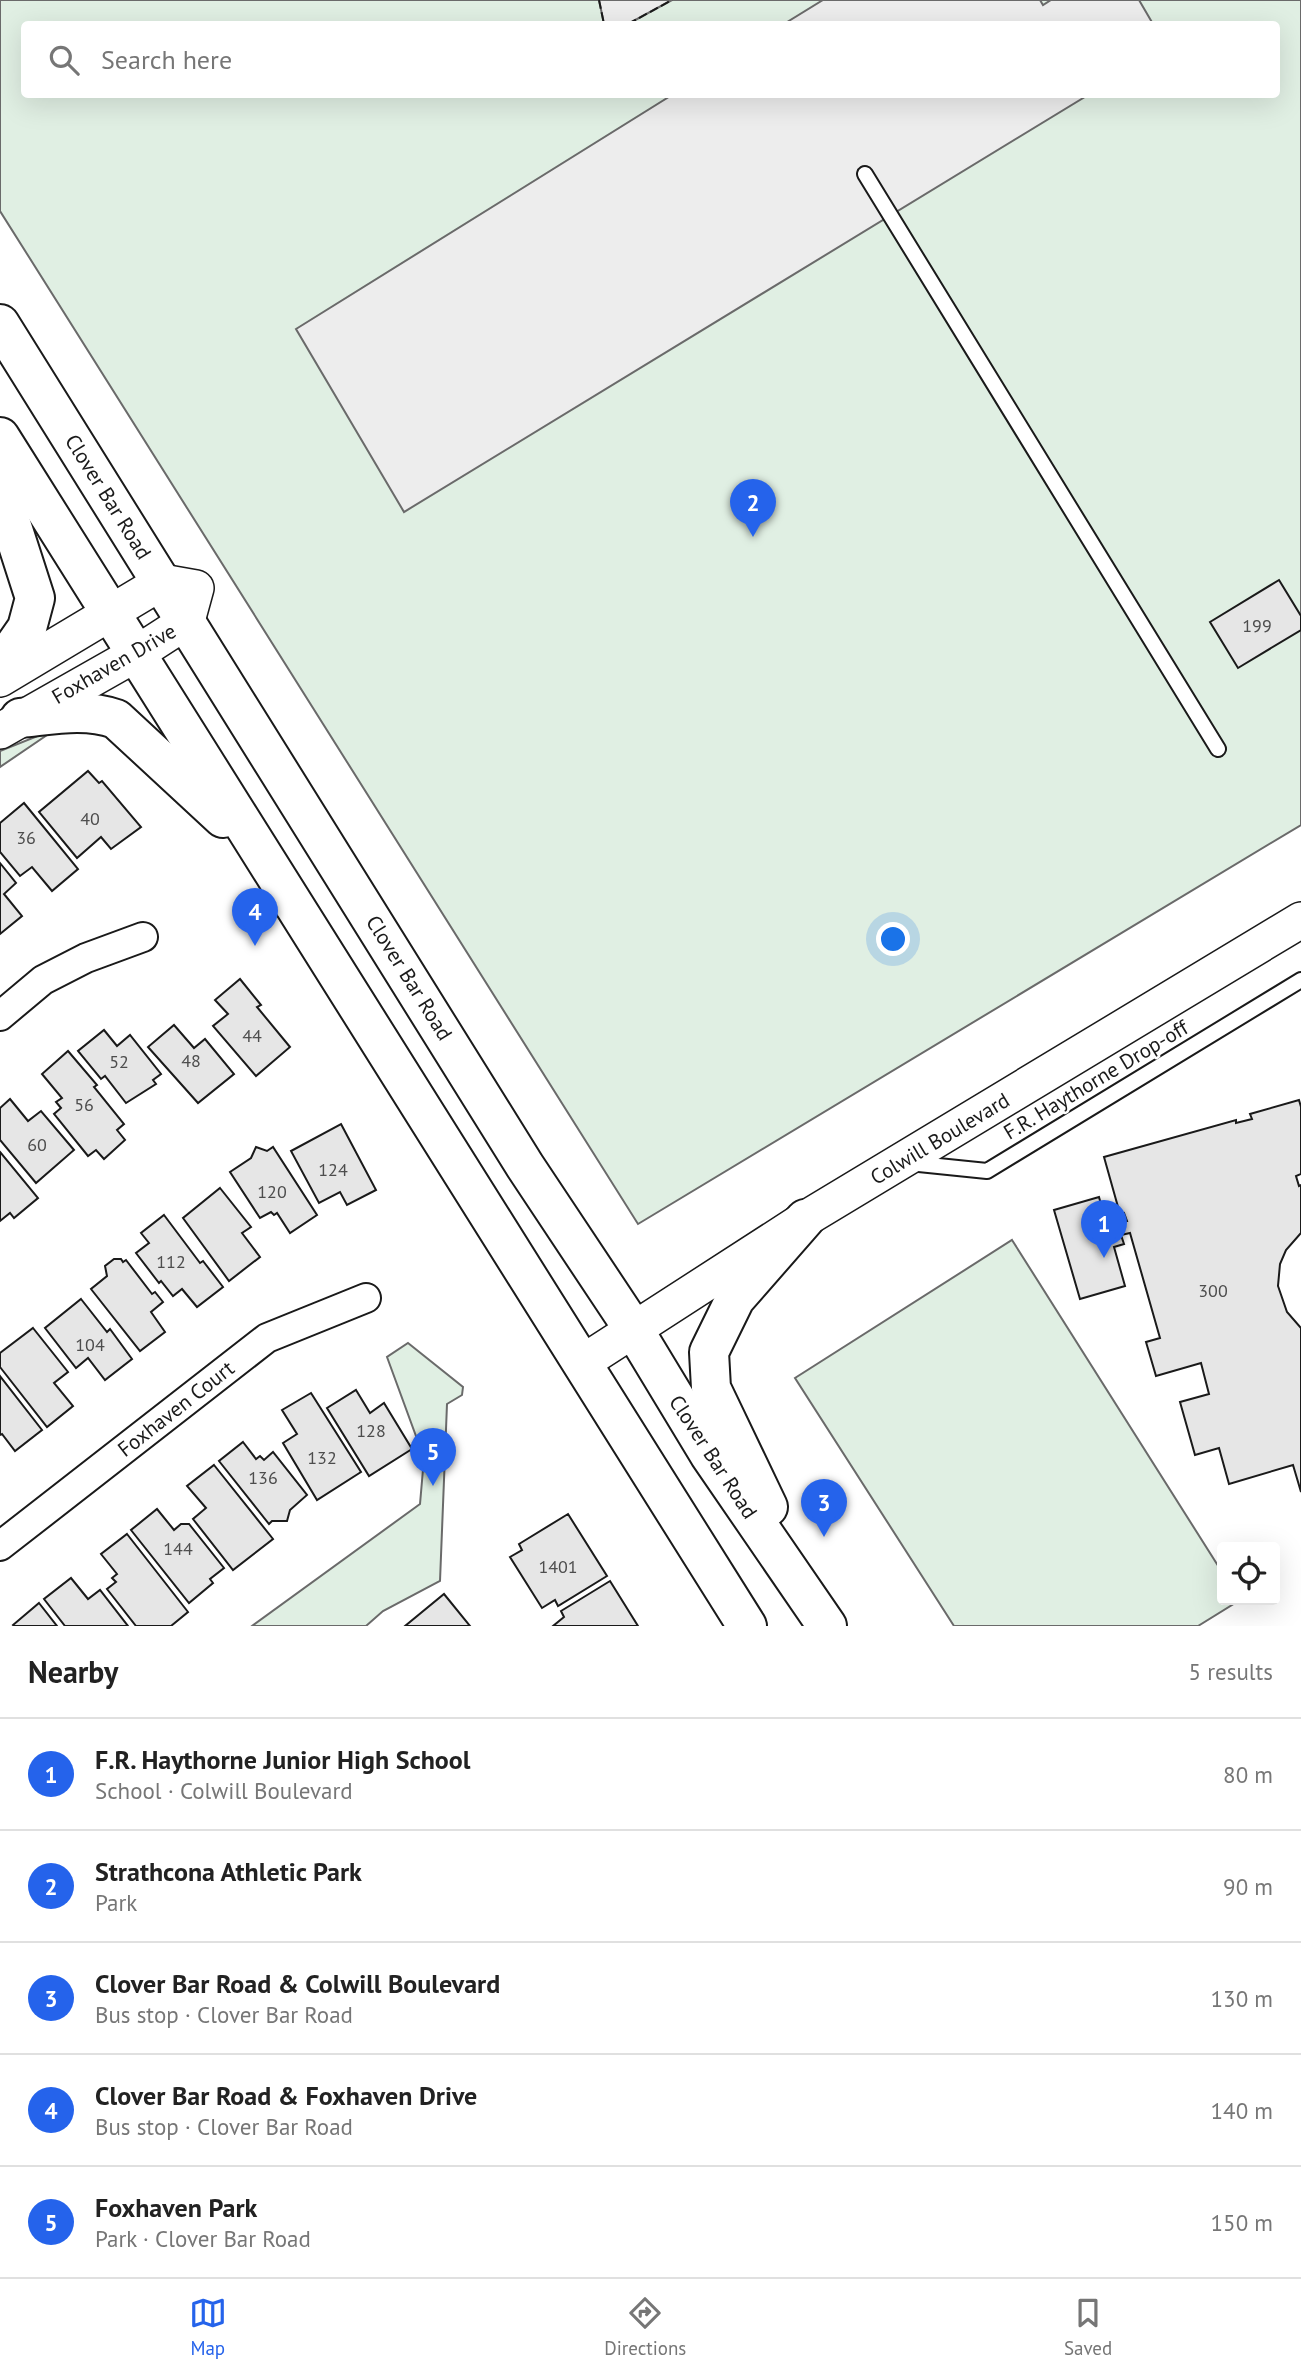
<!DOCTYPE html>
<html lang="en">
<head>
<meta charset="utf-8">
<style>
  :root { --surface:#fff; --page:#f2f2f2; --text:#222; --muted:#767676; --line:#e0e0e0; --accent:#2563eb }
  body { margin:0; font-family:"PT Sans",sans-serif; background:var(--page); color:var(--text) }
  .controls { position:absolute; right:21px; bottom:21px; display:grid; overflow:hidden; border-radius:7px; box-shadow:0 7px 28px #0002 }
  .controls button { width:63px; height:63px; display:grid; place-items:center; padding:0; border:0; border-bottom:2px solid var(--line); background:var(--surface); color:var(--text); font:35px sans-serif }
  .you { position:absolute; left:894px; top:940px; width:24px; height:24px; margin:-18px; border:5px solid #fff; border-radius:50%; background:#1a73e8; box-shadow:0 0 0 10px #1a73e833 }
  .badge { display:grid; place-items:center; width:46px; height:46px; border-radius:50%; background:var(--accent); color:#fff; font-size:23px; font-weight:700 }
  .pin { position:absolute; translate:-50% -58px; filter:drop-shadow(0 2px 4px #0008) }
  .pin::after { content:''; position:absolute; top:37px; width:24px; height:21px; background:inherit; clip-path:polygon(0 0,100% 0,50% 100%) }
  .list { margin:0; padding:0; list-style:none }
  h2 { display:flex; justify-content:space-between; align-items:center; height:91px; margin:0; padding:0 28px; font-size:30px }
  h2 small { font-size:23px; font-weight:400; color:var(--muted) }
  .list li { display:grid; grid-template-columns:46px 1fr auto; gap:21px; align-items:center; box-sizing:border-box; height:112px; padding:0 28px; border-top:2px solid var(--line) }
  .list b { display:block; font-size:26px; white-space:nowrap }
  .list p { margin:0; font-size:23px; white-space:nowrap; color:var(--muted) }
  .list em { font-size:23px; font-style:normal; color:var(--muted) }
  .icon { flex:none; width:38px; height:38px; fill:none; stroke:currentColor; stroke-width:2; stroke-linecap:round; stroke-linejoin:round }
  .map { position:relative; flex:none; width:1301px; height:1626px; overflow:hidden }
  .search { position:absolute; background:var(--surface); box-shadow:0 7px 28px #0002; left:21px; right:21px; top:21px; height:77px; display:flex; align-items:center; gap:18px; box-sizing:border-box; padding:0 24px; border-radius:7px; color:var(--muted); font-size:26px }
  .sheet { height:651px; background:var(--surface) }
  nav { display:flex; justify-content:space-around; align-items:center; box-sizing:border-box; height:98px; border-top:2px solid var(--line); background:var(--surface); font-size:19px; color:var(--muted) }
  nav a { display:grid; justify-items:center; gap:4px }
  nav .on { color:var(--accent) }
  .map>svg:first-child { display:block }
  .green { fill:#e0efe3; stroke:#6a6a6a; stroke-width:2; fill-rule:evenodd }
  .parking { fill:#ededed; stroke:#6a6a6a; stroke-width:2 }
  .building { fill:#e6e6e6; stroke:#1a1a1a; stroke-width:2 }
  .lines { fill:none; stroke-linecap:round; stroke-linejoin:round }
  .service-casing { stroke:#1a1a1a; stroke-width:18 }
  .minor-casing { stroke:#1a1a1a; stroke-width:32 }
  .tertiary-casing { stroke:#1a1a1a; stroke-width:38 }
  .secondary-casing { stroke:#1a1a1a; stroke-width:42 }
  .service { stroke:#fff; stroke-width:14 }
  .minor { stroke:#fff; stroke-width:28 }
  .tertiary { stroke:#fff; stroke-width:35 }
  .secondary { stroke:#fff; stroke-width:38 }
  .fence { stroke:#1a1a1a; stroke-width:2; stroke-dasharray:9 3.5; stroke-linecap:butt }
  .labels { text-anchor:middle; stroke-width:5; stroke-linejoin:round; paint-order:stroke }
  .number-label { font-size:18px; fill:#4d4d4d }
  .street-label { font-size:21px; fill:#1a1a1a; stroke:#fff }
</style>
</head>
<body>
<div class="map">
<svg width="1301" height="1626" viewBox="0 0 1301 1626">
  <rect width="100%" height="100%" fill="#fff"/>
  <g class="green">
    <path d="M0,0H1301V825L638,1224L0,211ZM24,24H1276V94H24Z"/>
    <polygon points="50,731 50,733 0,767 0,751"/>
    <polygon points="1012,1240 1222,1572 1222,1600 1240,1600 1198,1626 954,1626 795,1378"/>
    <polygon points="408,1343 463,1387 462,1395 447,1404 440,1581 383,1611 366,1626 252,1626 420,1504 424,1458 387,1357"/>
  </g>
  <g class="parking">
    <polygon points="599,0 672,0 628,24 604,24"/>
    <polygon points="823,0 1040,0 1043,5 1051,0 1139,0 1153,24 784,24"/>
    <polygon points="672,95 1088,95 404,512 296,329"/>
  </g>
  <g class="building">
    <polygon points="1279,580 1301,616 1301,630 1238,668 1210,622"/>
    <polygon points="88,771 99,783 102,781 141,827 111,849 101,837 77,858 39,812"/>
    <polygon points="24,803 78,869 52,891 32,867 20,876 0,852 0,823"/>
    <polygon points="0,863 16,883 4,894 22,916 0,934"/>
    <polygon points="240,979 261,1005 257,1007 290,1047 256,1076 213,1026 228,1014 215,1000"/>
    <polygon points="174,1025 194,1048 205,1039 234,1074 198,1103 148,1047"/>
    <polygon points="104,1030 117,1046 130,1035 161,1074 153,1080 156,1084 126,1103 105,1076 101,1079 78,1051"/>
    <polygon points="68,1051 97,1085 94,1087 124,1124 117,1130 125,1140 104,1159 96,1150 88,1156 54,1114 61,1108 56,1102 62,1098 42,1074"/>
    <polygon points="10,1099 28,1121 41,1111 74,1150 36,1183 0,1140 0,1108"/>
    <polygon points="1299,1100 1301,1107 1301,1174 1296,1176 1299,1186 1301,1185 1301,1233 1286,1250 1280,1264 1278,1286 1287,1312 1301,1328 1301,1492 1293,1465 1229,1484 1219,1448 1195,1455 1180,1402 1209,1394 1201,1363 1156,1376 1146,1342 1160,1338 1130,1233 1121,1235 1124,1244 1114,1247 1125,1286 1080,1299 1054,1210 1099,1197 1107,1226 1127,1221 1124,1213 1120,1214 1104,1157 1236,1120 1236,1123 1252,1119 1250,1114"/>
    <polygon points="341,1124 376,1190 347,1205 340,1192 319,1203 291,1151"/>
    <polygon points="256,1147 267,1151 273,1147 317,1215 290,1233 277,1213 274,1215 271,1212 260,1218 230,1172 251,1158"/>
    <polygon points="0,1152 38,1198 14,1218 10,1213 0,1221"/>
    <polygon points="220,1188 251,1227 242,1233 260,1257 229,1281 183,1218"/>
    <polygon points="164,1215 200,1263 203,1261 223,1287 197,1307 182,1289 173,1296 161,1281 159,1283 136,1253 149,1243 141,1233"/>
    <polygon points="114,1259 121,1259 123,1262 126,1260 152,1294 155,1292 163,1302 151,1312 165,1332 140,1351 91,1289 107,1276 105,1266"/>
    <polygon points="81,1299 107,1332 110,1329 132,1359 105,1380 88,1358 76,1368 45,1328"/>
    <polygon points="33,1328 68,1372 54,1383 73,1406 47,1427 0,1367 0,1353"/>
    <polygon points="0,1376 42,1430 15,1451 2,1434 0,1435"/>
    <polygon points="356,1390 370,1413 384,1403 412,1449 369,1476 327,1408"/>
    <polygon points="311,1393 361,1472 317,1500 283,1443 297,1434 282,1410"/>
    <polygon points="243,1442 256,1459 260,1456 264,1460 273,1452 307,1495 290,1510 287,1521 272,1521 269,1524 219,1461"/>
    <polygon points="214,1465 273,1539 233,1570 193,1519 206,1508 187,1486"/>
    <polygon points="157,1509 174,1530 181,1524 189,1524 224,1568 210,1579 213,1583 189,1603 131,1530"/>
    <polygon points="568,1514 607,1576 558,1606 555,1600 542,1608 510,1557 522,1550 519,1544"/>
    <polygon points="127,1534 188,1612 171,1626 136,1626 107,1589 116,1582 112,1578 117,1574 101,1554"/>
    <polygon points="71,1578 88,1599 100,1590 128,1626 65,1626 44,1599"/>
    <polygon points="610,1581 638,1626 553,1626 564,1617 561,1611"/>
    <polygon points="444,1594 470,1626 405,1626"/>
    <polygon points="39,1603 57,1626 14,1626 13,1625"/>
  </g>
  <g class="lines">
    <g class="service-casing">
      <g id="service">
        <polyline points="865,174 1218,749"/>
        <polyline points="909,1163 987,1171 1301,980"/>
      </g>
    </g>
    <g class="minor-casing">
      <g id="minor">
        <polyline points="0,1016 43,980 86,958 143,937"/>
        <polyline points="0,1546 267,1338 366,1298"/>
      </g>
    </g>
    <g class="tertiary-casing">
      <g id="tertiary">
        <polyline points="0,679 162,582 196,588 187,621 136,654 0,731"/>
        <polyline points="582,1363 805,1219 1301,920"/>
      </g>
    </g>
    <g class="secondary-casing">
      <g id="secondary">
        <polyline points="0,324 525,1166 634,1330 709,1454 827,1626"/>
        <path d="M0,437C248,834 501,1228 747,1626"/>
        <polyline points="0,489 35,598 27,628 0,667"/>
        <path d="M20,718C52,715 85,708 116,719L223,818"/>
        <polyline points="768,1507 711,1388 709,1352 735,1299 805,1219"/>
      </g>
    </g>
    <use href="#service" class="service"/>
    <use href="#minor" class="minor"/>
    <use href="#tertiary" class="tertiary"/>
    <use href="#secondary" class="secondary"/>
    <g class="fence">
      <polyline points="599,0 604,24"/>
      <polyline points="628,24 672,0"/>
    </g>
  </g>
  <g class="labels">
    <g class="number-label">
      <text x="1257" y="632">199</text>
      <text x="90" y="825">40</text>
      <text x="26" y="844">36</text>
      <text x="252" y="1042">44</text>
      <text x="191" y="1067">48</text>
      <text x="119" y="1068">52</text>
      <text x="84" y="1111">56</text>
      <text x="37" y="1151">60</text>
      <text x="333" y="1176">124</text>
      <text x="272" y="1198">120</text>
      <text x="171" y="1268">112</text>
      <text x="1213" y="1297">300</text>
      <text x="90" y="1351">104</text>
      <text x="371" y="1437">128</text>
      <text x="322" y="1464">132</text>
      <text x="263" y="1484">136</text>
      <text x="178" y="1555">144</text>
      <text x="558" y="1573">1401</text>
    </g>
    <g class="street-label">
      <text transform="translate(108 497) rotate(58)" y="7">Clover Bar Road</text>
      <text transform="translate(114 664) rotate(-30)" y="7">Foxhaven Drive</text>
      <text transform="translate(409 978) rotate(58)" y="7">Clover Bar Road</text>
      <text transform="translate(1096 1080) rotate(-31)" y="7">F.R. Haythorne Drop-off</text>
      <text transform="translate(940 1139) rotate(-31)" y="7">Colwill Boulevard</text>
      <text transform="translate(176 1409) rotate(-38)" y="7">Foxhaven Court</text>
      <text transform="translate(713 1457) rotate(57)" y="7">Clover Bar Road</text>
    </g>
  </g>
</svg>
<div class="controls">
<button><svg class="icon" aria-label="locate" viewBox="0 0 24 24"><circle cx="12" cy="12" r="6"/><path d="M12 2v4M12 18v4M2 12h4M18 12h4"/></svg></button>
</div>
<div class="you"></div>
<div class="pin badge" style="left:1104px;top:1258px">1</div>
<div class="pin badge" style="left:753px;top:537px">2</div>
<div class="pin badge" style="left:824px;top:1537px">3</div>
<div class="pin badge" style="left:255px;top:946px">4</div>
<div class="pin badge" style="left:433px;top:1486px">5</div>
<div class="search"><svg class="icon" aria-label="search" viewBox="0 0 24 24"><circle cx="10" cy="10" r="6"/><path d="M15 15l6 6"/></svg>Search here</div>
</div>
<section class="sheet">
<h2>Nearby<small>5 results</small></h2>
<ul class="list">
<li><span class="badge">1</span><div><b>F.R. Haythorne Junior High School</b><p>School · Colwill Boulevard</p></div><em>80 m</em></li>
<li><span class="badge">2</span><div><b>Strathcona Athletic Park</b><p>Park</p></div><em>90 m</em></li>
<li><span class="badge">3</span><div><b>Clover Bar Road &amp; Colwill Boulevard</b><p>Bus stop · Clover Bar Road</p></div><em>130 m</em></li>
<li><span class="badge">4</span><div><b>Clover Bar Road &amp; Foxhaven Drive</b><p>Bus stop · Clover Bar Road</p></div><em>140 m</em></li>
<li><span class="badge">5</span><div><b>Foxhaven Park</b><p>Park · Clover Bar Road</p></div><em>150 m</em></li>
</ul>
</section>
<nav>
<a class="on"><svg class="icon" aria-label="map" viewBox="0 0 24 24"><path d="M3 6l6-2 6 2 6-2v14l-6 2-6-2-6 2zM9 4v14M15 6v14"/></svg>Map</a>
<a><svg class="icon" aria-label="directions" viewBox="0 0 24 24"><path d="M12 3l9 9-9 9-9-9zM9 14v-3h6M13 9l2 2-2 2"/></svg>Directions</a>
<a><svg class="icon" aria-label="saved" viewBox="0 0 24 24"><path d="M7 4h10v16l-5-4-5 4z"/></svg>Saved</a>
</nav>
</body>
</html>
